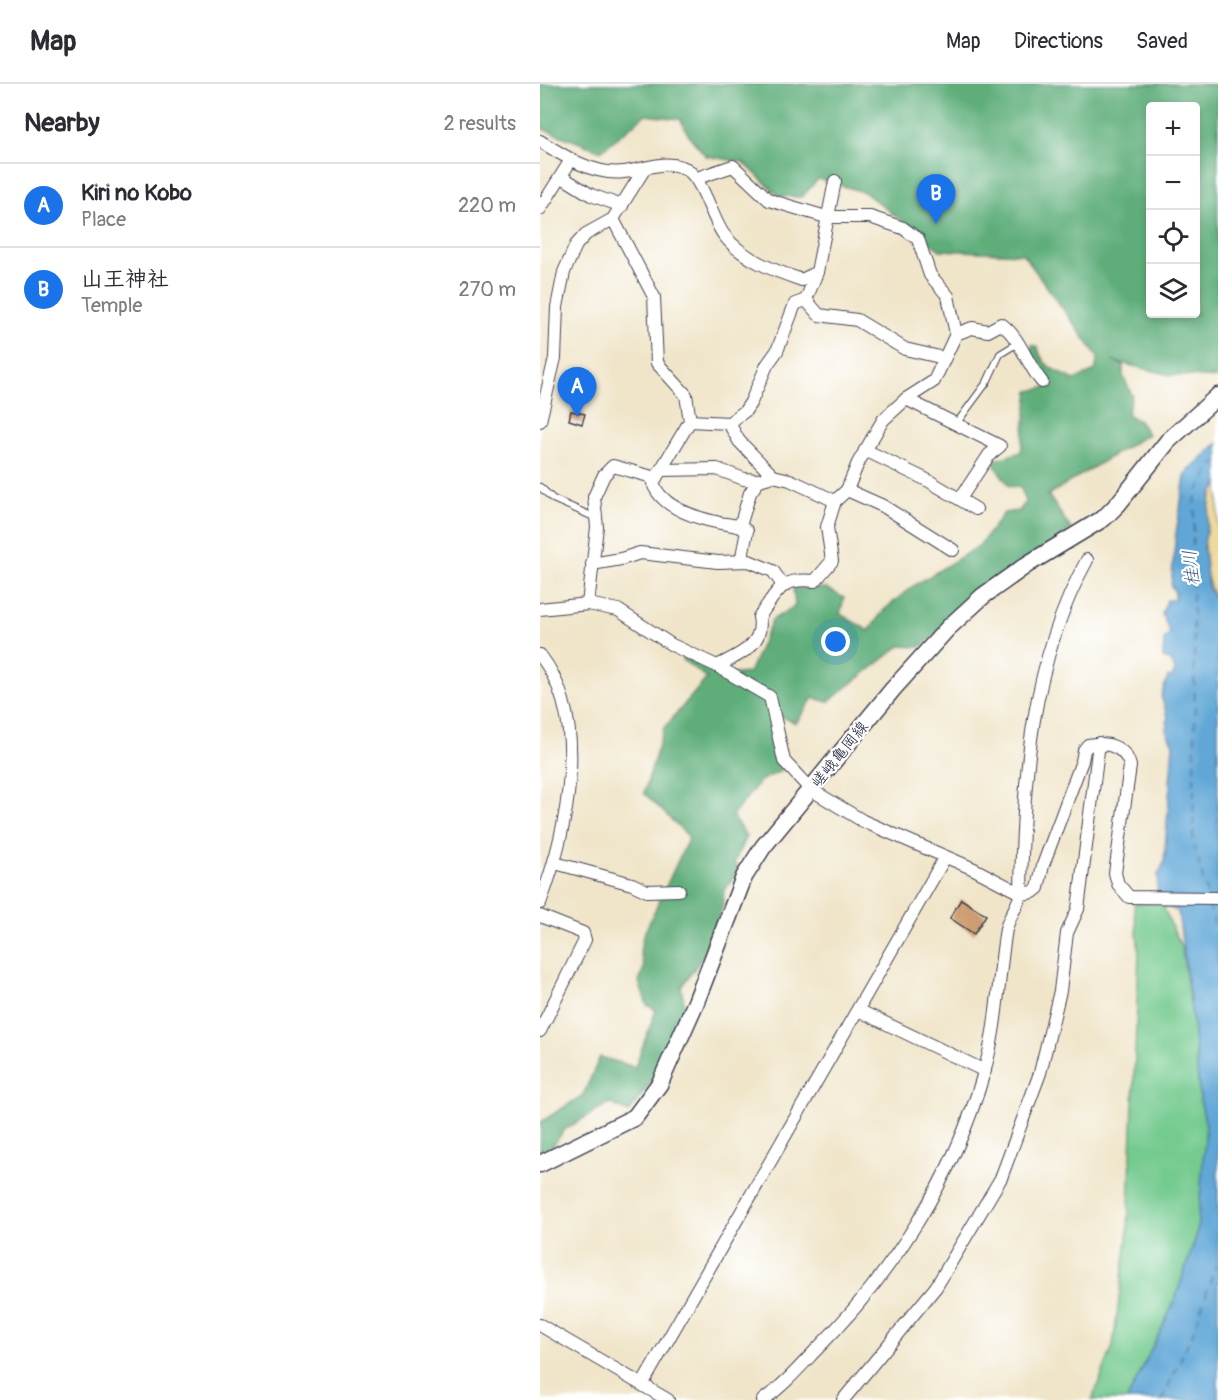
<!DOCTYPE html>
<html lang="en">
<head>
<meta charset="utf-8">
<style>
  :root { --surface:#fff; --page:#f2f2f3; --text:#2b2b33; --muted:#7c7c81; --line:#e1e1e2; --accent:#1a73e8 }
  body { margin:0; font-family:Pangolin,"Klee One",sans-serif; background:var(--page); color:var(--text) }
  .controls { position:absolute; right:18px; top:18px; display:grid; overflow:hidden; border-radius:6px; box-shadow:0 3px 9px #0003 }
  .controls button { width:54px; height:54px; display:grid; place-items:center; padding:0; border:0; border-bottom:2px solid var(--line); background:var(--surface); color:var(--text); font:30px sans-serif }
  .you { position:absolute; left:296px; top:558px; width:21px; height:21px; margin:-15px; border:4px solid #fff; border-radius:50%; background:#1a73e8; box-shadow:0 0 0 9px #1a73e833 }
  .badge { display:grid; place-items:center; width:39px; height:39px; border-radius:50%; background:var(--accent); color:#fff; font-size:20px; font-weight:700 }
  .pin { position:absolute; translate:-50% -50px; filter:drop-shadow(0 2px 3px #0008) }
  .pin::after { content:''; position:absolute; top:32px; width:21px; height:18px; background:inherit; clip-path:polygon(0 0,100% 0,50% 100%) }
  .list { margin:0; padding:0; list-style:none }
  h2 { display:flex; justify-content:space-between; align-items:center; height:78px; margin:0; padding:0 24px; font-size:26px }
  h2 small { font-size:20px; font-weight:400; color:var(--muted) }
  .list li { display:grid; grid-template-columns:39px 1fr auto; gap:18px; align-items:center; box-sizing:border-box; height:84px; padding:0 24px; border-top:2px solid var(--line) }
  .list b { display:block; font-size:22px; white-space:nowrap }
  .list p { margin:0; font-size:20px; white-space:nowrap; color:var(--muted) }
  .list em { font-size:20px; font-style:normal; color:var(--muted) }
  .icon { flex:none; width:33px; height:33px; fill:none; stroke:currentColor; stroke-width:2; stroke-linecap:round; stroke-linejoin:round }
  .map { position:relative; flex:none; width:678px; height:1316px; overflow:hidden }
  header { display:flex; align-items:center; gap:36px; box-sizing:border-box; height:84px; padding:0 30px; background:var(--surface); border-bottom:2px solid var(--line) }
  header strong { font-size:28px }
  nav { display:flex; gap:33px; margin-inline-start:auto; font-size:21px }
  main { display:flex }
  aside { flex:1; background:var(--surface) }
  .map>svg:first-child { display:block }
  .green { fill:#74ca8f; stroke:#4b7665; stroke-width:1.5 }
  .forest { fill:#5fae7a; stroke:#40685a; stroke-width:1.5; fill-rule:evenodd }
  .sand { fill:#eeda9e; stroke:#887e6c; stroke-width:1.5 }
  .water { fill:#60a7d7; stroke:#416489; stroke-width:1.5 }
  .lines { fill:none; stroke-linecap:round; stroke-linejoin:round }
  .ferry { stroke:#3e5e81; stroke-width:1.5; stroke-dasharray:8 6; stroke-linecap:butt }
  .building { fill:#cd9c70 }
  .lane-casing { stroke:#413f50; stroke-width:8 }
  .street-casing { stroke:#413f50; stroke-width:14 }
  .secondary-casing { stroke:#413f50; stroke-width:19 }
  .lane { stroke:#fff; stroke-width:6 }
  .street { stroke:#fff; stroke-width:12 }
  .secondary { stroke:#fff; stroke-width:16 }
  .labels { text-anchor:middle; stroke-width:4.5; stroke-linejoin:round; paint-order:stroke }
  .street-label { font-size:16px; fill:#22223b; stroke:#fff }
  .water-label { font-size:18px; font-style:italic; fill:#3e5e81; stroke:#fff }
</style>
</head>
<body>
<header>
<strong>Map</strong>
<nav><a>Map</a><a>Directions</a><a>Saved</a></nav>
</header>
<main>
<aside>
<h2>Nearby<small>2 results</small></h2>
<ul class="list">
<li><span class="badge">A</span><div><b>Kiri no Kobo</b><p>Place</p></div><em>220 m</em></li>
<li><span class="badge">B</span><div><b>山王神社</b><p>Temple</p></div><em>270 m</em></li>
</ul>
</aside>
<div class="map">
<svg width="678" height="1316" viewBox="0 0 678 1316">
  <rect width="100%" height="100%" fill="#fff"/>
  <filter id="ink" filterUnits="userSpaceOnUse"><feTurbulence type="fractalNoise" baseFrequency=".0167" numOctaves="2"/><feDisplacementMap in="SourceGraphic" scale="12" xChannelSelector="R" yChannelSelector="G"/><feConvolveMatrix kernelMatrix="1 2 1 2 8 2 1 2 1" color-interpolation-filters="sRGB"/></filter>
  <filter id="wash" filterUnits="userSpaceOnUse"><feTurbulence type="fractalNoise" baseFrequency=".008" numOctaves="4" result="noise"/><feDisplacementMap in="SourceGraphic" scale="24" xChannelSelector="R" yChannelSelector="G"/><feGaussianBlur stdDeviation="1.35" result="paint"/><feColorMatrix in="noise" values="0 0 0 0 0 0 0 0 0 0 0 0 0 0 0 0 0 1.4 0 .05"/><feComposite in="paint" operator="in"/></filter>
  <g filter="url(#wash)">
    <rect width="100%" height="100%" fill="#f0e5c9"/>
    <polygon class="green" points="621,818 642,865 653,940 660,1016 666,1041 663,1083 657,1150 634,1219 587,1316 552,1316 573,1262 588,1147 599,869 594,820"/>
    <path class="forest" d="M0,0H678V294L631,291L572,277L583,281V292L592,311L587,330L599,337L608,350L508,411L531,445L380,563L360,562L288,618L273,614L256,639L230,628L242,686L220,697L192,732L206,752L194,780L200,784L184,807L183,822L162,874L141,903L145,923L115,993L89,1028L69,1019L24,1046L11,1065L0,1070L1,1038L43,1011L60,973L95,983L116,926L107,921L99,898L104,883L100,868L103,852L149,753L104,709L124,644L167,594L143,576L144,570L183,591L209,589L232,536L255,522L253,504H286L304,514L300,530L329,547L343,527L370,504L439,462L464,429L479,427L486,418L481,404L469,402L452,377L481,368L489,307L508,303L490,274L492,261L498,263C501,283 518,288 535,296L555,287L558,273L483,170L400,166L324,108L278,95L262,113L239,112L203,78L166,72L149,52L140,35L105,31L61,67L0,44ZM610,22H656V230H610Z"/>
    <path class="sand" d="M678,400V521C660,488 657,433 678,400Z"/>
    <polygon class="water" points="678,359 678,400 671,411 664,463 668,503 678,521 678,1316 587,1316 634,1219 657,1150 666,1041 660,1016 653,940 638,827 624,822 623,811 617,808 618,791 624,779 633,660 626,646 628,633 621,612 628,593 632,594 635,586 630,576 623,574 624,555 630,549 622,530 627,516 634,516 635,508 631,502 636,449 645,393 649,386"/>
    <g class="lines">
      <g class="ferry">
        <polyline points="667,810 653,758 655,634 652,467 656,410 672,382 678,377"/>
        <polyline points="669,820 678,854"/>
        <polyline points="622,1316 654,1246 678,1175"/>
      </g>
    </g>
    <g id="blocks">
      <g class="building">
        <polygon points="31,327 45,330 42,340 29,336"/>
        <polygon points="421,815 446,831 434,850 410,834"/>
      </g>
    </g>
  </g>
  <g filter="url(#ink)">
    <use href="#blocks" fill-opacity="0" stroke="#413f50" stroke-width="1.5"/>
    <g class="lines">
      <g class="lane-casing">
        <g id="lane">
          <polyline points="416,340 447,298 460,270 478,259"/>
          <polyline points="0,403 13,415 56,434"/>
        </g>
      </g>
      <g class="street-casing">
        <g id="street">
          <path d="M0,57C24,72 54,92 84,88C104,86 122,76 142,83C162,89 171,134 184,151C202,175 235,187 262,196L277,188L295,97"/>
          <polyline points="22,93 51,111 82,122"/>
          <polyline points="157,94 193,82 229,116 286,133 330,133 363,144 378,155 390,191 408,212 416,250"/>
          <polyline points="0,125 31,76"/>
          <polyline points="277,188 266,216 279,231 317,236 365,265 404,274"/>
          <polyline points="366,315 460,362 449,371 420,415"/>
          <polyline points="0,337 15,274 17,223 24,188 36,161 46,150 73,135 105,84"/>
          <polyline points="150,337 189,339 205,327 211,318 227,281 237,267 255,220 266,216"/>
          <polyline points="189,339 199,357 233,392"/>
          <polyline points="325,366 389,397 436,425"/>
          <polyline points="121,386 177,385 204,395 219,396 233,392 250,396 295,417"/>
          <path d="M116,394L113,399C121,423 156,434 180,439C190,441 198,440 207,447L201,477"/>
          <polyline points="307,406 343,422 413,466"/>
          <polyline points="200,442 210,409 219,396"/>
          <polyline points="52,480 81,475 100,469 178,478 209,477 233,487 242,500"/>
          <polyline points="48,520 57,443 54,413 64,391 73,382 116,394 150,337 146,311 117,279 114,213 73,135"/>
          <path d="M0,525L48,520L78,526L132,561L177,582C199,571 225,561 219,533C238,507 240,493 275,497L292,477L287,443L295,417L307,406L318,379L343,336L366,315L394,297L416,250L432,244L448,247L461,240C480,253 486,279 502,298"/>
          <path d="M0,571C52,637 27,748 0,819"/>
          <path d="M177,582L230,613L244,677L270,705L323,737L434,785L482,810L493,808L498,804L503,781L542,677L544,666L548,661C567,658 585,662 590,682L575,789L578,800L589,813L678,814"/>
          <polyline points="15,779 92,800 107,807 139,806"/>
          <polyline points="0,832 43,849 45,856 0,947"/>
          <polyline points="318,926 445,987"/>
          <polyline points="0,1241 128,1316"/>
          <polyline points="102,1301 404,775"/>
          <path d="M223,1316C242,1303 258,1285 274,1268C352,1190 414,1095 444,988C458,941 458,893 466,845C469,832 481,817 481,807C483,693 491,578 547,476"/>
          <polyline points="303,1316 396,1203 461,1094 500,989 520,907 527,849 538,825 559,659"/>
        </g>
      </g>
      <g class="secondary-casing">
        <polyline id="secondary" points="0,1080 95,1033 120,999 156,918 204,793 223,763 353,605 408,544 443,512 488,480 564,434 578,420 628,357 678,312"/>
      </g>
      <use href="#lane" class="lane"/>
      <use href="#street" class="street"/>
      <use href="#secondary" class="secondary"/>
    </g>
  </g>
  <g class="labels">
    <g class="street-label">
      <text transform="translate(299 670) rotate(-51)" y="6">嵯峨亀岡線</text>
    </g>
    <g class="water-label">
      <text transform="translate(651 484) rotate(-96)" y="6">桂川</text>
    </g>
  </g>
</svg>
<div class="controls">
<button>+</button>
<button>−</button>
<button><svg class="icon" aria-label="locate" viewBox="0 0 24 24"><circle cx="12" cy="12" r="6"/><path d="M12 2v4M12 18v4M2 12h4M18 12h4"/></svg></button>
<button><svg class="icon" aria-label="layers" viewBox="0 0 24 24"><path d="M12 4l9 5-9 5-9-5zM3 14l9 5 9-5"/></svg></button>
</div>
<div class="you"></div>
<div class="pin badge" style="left:37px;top:333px">A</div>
<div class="pin badge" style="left:396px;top:140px">B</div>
</div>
</main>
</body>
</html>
